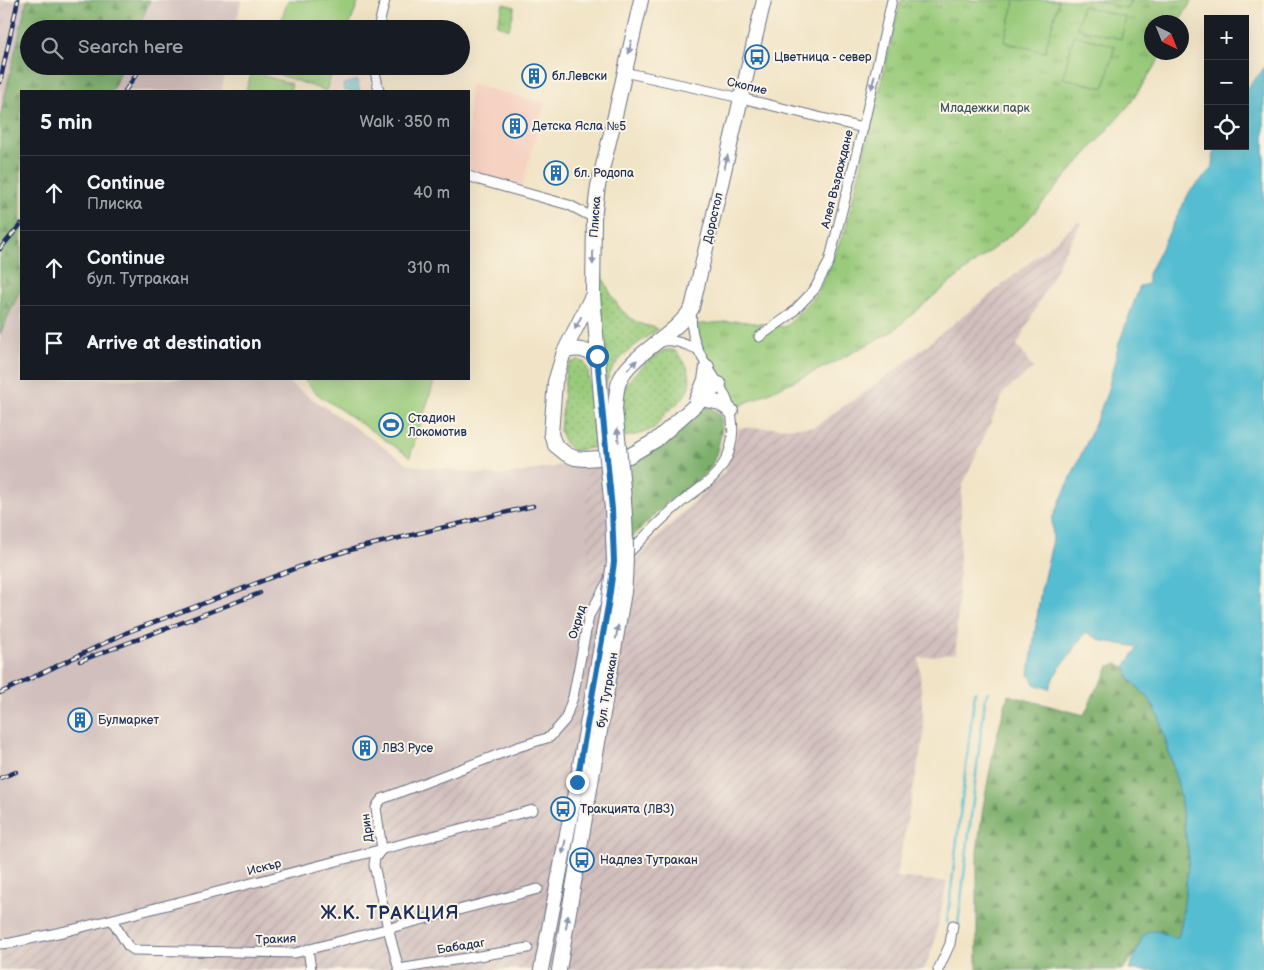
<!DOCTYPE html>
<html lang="en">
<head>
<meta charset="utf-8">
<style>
  :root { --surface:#171b24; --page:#20242c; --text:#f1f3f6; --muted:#9ea1a6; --line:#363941 }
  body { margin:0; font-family:"Balsamiq Sans",sans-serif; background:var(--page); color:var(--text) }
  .controls { position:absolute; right:15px; top:15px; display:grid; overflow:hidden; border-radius:0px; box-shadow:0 5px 20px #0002 }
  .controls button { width:45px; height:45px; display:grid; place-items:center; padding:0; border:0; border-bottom:1px solid var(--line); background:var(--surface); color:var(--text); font:25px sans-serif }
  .compass { position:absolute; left:1144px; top:15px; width:45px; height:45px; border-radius:50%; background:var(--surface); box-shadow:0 5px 20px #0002; rotate:137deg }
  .stop { position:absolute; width:15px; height:15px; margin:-11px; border:4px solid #1f6fb2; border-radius:50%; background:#fff }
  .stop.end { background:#1f6fb2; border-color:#fff; box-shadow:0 1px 5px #0008 }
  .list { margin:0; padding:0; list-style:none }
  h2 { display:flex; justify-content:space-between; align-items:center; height:65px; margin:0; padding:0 20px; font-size:21px }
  h2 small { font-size:16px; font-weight:400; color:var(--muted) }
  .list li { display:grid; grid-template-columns:32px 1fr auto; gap:15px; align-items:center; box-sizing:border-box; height:75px; padding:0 20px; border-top:1px solid var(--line) }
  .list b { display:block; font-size:19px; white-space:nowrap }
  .list p { margin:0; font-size:16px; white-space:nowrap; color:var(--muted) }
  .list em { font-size:16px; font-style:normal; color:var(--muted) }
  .icon { flex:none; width:28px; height:28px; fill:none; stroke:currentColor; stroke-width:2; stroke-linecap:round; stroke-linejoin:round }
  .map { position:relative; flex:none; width:1264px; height:970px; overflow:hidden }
  .search { position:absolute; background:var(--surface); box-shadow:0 5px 20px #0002; left:20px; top:20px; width:450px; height:55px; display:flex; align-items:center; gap:12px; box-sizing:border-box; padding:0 18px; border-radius:28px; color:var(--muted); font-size:19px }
  .panel { position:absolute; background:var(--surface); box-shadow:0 5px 20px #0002; left:20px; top:90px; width:450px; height:290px; border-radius:0px }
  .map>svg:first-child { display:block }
  .built { fill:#f6d2c3 }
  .industrial { fill:url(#industrial-furrows) }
  .railway { fill:#d1bfbd }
  .grass { fill:url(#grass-dots); stroke:#5a7d6c }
  .forest { fill:url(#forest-firs); stroke:#4b6f64 }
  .park { fill:url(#park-tufts); stroke:#5a7d6c }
  .garden { fill:#9acb7b; stroke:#5a7d6c }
  .water { fill:#54bdd1; stroke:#387698 }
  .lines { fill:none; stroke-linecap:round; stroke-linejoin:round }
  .stream { stroke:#54bdd1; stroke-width:2.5 }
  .minor-casing { stroke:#666e82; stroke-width:11 }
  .primary-casing { stroke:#666e82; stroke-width:16 }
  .minor { stroke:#fff; stroke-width:9 }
  .primary { stroke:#fff; stroke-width:14 }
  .rail-casing { stroke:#1b2f5e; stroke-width:4.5 }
  .rail { stroke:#fcf5e5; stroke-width:2.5; stroke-dasharray:8; stroke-linecap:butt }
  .primary-bridge-casing { stroke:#666e82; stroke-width:16; stroke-linecap:butt }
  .primary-bridge { stroke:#fff; stroke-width:14 }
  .oneway { fill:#8d97ae }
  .route { stroke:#1f6fb2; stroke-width:6 }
  .labels { text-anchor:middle; stroke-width:4; stroke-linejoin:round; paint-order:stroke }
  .poi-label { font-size:12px; fill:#1b2f5e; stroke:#fcf5e5; text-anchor:start }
  .street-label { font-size:12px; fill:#1b2f5e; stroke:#fcf5e5 }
  .park-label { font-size:12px; fill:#3b5665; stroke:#fcf5e5 }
  .district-label { font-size:18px; font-weight:bold; letter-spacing:1px; fill:#1b2f5e; stroke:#fcf5e5 }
</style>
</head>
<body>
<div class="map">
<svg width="1264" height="970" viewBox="0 0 1264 970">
  <defs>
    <pattern id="industrial-furrows" width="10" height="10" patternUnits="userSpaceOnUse" patternTransform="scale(1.25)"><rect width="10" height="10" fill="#d1bfbd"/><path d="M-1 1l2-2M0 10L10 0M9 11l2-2" fill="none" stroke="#b3a4a5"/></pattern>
    <pattern id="grass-dots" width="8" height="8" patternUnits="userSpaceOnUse" patternTransform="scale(1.25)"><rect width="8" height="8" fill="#9acb7b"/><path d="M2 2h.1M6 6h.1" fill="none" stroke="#7da568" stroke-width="1.8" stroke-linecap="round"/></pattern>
    <pattern id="forest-firs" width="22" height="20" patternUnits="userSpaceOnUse" patternTransform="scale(1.25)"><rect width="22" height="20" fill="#7baf6b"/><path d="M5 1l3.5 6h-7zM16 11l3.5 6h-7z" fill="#648f5b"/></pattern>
    <pattern id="park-tufts" width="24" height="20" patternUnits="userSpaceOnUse" patternTransform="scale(1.25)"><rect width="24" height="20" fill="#9acb7b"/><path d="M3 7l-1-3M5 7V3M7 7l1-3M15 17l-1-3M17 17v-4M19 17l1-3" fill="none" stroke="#7da568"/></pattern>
  </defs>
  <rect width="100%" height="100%" fill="#fcf5e5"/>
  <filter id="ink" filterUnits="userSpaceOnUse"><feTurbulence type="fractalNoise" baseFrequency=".02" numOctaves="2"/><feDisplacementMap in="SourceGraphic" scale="10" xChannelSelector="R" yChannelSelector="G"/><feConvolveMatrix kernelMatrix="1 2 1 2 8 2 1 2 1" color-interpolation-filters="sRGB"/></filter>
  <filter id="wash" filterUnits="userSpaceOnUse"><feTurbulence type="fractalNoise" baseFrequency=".0096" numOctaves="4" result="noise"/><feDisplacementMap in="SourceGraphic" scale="20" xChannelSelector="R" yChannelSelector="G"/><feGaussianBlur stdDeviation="1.12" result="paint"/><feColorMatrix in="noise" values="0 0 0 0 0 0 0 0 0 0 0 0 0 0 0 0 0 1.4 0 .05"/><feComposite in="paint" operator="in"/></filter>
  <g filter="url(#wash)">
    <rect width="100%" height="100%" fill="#f1e4c6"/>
    <g class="built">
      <polygon points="340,66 366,66 372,91 330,91"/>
      <polygon points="470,84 545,103 522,186 480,174 469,169 469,93"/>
    </g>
    <polygon class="industrial" points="0,0 241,0 235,29 29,29 29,66 227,66 221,91 21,91 21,379 288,379 290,384 410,465 500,476 571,464 622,461 625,569 725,471 739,428 814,427 889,375 1011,278 1079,221 1081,224 1069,244 1017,345 1033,368 1004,392 962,487 956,653 919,658 924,734 896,877 947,882 934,944 924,970 0,970"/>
    <polygon class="railway" points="10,0 241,0 235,29 29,29 29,66 227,66 221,91 21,91 21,379 288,379 290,384 410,465 500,476 586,465 589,616 565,720 550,737 378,804 382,849 0,944 0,46"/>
    <g class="grass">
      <path d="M601,272C611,298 625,325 655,327L657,330C635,345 612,360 605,386L598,279Z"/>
      <path d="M665,350H674C690,365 697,383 680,401C675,406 669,409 665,414C659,421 657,428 648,431C642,434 633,435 625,437C623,422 619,406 624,390C628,376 652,357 665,350Z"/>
      <polygon points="578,360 584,362 588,370 596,447 579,450 572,450 565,443 560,431 566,370 570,363"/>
    </g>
    <g class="forest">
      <polygon points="27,0 150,0 138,29 29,29 29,66 122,66 112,91 21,91 21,288 0,334 0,117"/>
      <path d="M698,407C723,407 724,418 720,439C718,449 715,460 710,468C703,478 678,494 668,502C654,515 640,529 627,543L624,461C662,451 672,435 698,407Z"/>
      <polygon points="1117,664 1125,667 1130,680 1148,697 1159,717 1179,789 1189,858 1182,921 1178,938 1156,931 1142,938 1135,954 1122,970 977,970 977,852 983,807 995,743 1008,695 1084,715 1096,689 1105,676 1109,666"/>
    </g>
    <g class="park">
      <polygon points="901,0 1192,0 1179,22 1152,22 1152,52 1163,53 1130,104 1023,225 936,294 893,331 829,365 735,408 691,325 738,321 785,327 818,292 846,228"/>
      <polygon points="503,4 515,7 509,29 497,25"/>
    </g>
    <g class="garden">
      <polygon points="288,0 359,0 348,29 278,29"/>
      <polygon points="1015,0 1059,0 1045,52 1004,42"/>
      <polygon points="1094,0 1131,0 1128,9"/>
      <polygon points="1082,6 1126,17 1121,39 1077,28"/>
      <polygon points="1074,35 1115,46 1104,88 1063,78"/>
      <polygon points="264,66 335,66 326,91 263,69"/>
      <polygon points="252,72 292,84 290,91 246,91"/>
      <polygon points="304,379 435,379 410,457 316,393"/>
    </g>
    <g class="water">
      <path d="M1264,67V970H1129L1142,938L1147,932C1154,931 1159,931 1165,934C1171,936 1172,939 1178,938L1182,921L1189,858L1179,789L1159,717L1148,697L1130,680L1125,667L1138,647L1102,641L1086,632L1054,676L1049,689L1034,684L1029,674L1041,590L1053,540L1052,519L1095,424L1107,393L1119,343L1140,286L1148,284V274L1190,191L1213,168L1214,151L1217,146H1245V92C1250,82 1260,76 1264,67Z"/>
      <polygon points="357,80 360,91 344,91 343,84"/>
    </g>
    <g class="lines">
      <g class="stream">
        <polyline points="947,923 975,691"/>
        <polyline points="958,925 985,700 988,692"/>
      </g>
    </g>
  </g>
  <g filter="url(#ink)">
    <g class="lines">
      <g class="minor-casing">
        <g id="minor">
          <polyline points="378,29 385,0"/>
          <polyline points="374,66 379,91"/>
          <polyline points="624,72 741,98 863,128"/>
          <polyline points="469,176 479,180 569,205 594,218"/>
          <polyline points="759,337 790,315 814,290 829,262 863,128 892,0"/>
          <path d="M659,342C672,338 684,344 697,349"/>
          <path d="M625,557C642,539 658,522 677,506C688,496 702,488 712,478C739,452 738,413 718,383C703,360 688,340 692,310"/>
          <polyline points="112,920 128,946 134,950 295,953 538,889"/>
          <polyline points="0,944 11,943 71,930 533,810"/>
          <polyline points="308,949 311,970"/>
          <polyline points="399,969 528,948"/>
          <polyline points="399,970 388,928 374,865 375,858 382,849 376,808 378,804 382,799 518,747 550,737 565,720 573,697 589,616 610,577"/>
          <polyline points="938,970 950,944 953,925"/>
        </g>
      </g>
      <g class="primary-casing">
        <g id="primary">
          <polyline points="592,296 564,352 555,382 551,434 555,445 566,454 575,458 585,459 629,456 656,440 719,384"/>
          <path d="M564,352C577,347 585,350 597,356"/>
          <polyline points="701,399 720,403 731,411"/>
          <polyline points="696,401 705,380 707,367"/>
          <path d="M615,409C616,400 616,390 619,382C629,355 675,336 692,308L764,0"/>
          <polyline points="602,410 593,294 594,218 598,186 612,129 641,0"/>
          <polyline points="541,970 577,782"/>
          <polyline points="559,970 591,783"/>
        </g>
      </g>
      <use href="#minor" class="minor"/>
      <use href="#primary" class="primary"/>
      <g class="rail-casing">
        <g id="rail">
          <polyline points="0,82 18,0"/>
          <polyline points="125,91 142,66"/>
          <polyline points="0,249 21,224"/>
          <polyline points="80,661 260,593"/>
          <polyline points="0,693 128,632 320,559 357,548 533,506"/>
          <polyline points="0,778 16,772"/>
        </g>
      </g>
      <use href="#rail" class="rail"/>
      <g class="primary-bridge-casing">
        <g id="primary-bridge">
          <polyline points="577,782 608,606 614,562 612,509 602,410"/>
          <path d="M591,783L624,592C630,531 621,469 615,409"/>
        </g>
      </g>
      <use href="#primary-bridge" class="primary-bridge"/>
    </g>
    <defs><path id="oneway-solid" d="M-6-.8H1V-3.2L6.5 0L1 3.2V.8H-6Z" transform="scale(1.25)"/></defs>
    <g class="oneway">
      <use href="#oneway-solid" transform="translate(630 47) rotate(103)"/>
      <use href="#oneway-solid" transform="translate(873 82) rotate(103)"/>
      <use href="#oneway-solid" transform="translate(726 162) rotate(-77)"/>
      <use href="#oneway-solid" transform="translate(593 258) rotate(91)"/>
      <use href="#oneway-solid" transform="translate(578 323) rotate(117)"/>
      <use href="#oneway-solid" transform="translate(632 365) rotate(-44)"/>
      <use href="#oneway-solid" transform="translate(618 435) rotate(-95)"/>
      <use href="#oneway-solid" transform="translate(617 632) rotate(-80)"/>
      <use href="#oneway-solid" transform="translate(564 847) rotate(102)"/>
      <use href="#oneway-solid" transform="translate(567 922) rotate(-80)"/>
    </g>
  </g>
  <g class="lines" filter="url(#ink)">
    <polyline class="route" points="577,782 608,606 614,562 612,509 597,356"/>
  </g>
  <defs>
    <g id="bus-ring" transform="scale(1.25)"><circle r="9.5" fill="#fcf5e5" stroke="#1f6fb2" stroke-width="1.5"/><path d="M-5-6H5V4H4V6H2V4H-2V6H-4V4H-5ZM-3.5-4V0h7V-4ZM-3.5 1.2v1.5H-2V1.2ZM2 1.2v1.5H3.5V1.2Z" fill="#1f6fb2"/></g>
    <g id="building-ring" transform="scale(1.25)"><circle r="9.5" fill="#fcf5e5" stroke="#1f6fb2" stroke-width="1.5"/><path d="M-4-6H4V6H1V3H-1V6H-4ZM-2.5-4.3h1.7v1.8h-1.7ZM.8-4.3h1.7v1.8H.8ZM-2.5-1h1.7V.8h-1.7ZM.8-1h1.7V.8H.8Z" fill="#1f6fb2"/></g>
    <g id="stadium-ring" transform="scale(1.25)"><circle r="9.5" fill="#fcf5e5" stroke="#1f6fb2" stroke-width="1.5"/><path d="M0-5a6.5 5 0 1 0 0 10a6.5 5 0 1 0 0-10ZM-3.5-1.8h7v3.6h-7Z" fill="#1f6fb2"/></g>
  </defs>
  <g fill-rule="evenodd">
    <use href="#bus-ring" x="757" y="57"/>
    <use href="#building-ring" x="534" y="76"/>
    <use href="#building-ring" x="515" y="126"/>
    <use href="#building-ring" x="556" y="173"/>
    <use href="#stadium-ring" x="391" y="425"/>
    <use href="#building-ring" x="80" y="720"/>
    <use href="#building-ring" x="365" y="748"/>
    <use href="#bus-ring" x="563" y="809"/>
    <use href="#bus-ring" x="582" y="860"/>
  </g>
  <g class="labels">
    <g class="poi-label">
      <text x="774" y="61">Цветница - север</text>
      <text x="552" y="80">бл.Левски</text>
      <text x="532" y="130">Детска Ясла №5</text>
      <text x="574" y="177">бл. Родопа</text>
      <text x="408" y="422">Стадион<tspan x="408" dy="14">Локомотив</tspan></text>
      <text x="98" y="724">Булмаркет</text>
      <text x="382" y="752">ЛВЗ Русе</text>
      <text x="580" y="813">Тракцията (ЛВЗ)</text>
      <text x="600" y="864">Надлез Тутракан</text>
    </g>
    <g class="street-label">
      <text transform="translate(747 86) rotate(13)" y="4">Скопие</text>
      <text transform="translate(837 179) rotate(-76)" y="4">Алея Възраждане</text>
      <text transform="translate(595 217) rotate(-86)" y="4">Плиска</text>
      <text transform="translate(713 218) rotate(-77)" y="4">Доростол</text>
      <text transform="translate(577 622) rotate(-74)" y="4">Охрид</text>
      <text transform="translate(607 690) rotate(-80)" y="4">бул. Тутракан</text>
      <text transform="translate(367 828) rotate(-97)" y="4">Дрин</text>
      <text transform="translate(264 867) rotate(-15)" y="4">Искър</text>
      <text transform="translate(276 939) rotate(-2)" y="4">Тракия</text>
      <text transform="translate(461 946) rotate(-9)" y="4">Бабадаг</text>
    </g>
    <g class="park-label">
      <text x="985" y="112">Младежки парк</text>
    </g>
    <g class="district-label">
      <text x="390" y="919">Ж.К. ТРАКЦИЯ</text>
    </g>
  </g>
</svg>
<div class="controls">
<button>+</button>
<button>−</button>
<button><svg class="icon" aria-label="locate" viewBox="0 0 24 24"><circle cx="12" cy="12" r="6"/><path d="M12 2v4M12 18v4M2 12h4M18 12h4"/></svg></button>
</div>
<svg class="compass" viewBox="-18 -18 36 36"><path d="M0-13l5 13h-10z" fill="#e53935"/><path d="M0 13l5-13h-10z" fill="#9ea1a6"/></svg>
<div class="stop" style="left:597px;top:356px"></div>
<div class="stop end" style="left:577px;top:782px"></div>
<div class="search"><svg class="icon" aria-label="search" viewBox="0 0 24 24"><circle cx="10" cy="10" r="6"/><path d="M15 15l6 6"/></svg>Search here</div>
<section class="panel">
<h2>5 min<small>Walk · 350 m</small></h2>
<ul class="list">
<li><svg class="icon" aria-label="ahead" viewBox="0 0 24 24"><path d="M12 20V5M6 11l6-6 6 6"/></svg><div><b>Continue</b><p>Плиска</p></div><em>40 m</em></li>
<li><svg class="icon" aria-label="ahead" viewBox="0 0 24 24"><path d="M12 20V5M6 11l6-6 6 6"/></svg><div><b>Continue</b><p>бул. Тутракан</p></div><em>310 m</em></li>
<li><svg class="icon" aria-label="arrive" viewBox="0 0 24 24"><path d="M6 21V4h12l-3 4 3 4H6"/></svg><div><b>Arrive at destination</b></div></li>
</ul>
</section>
</div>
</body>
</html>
